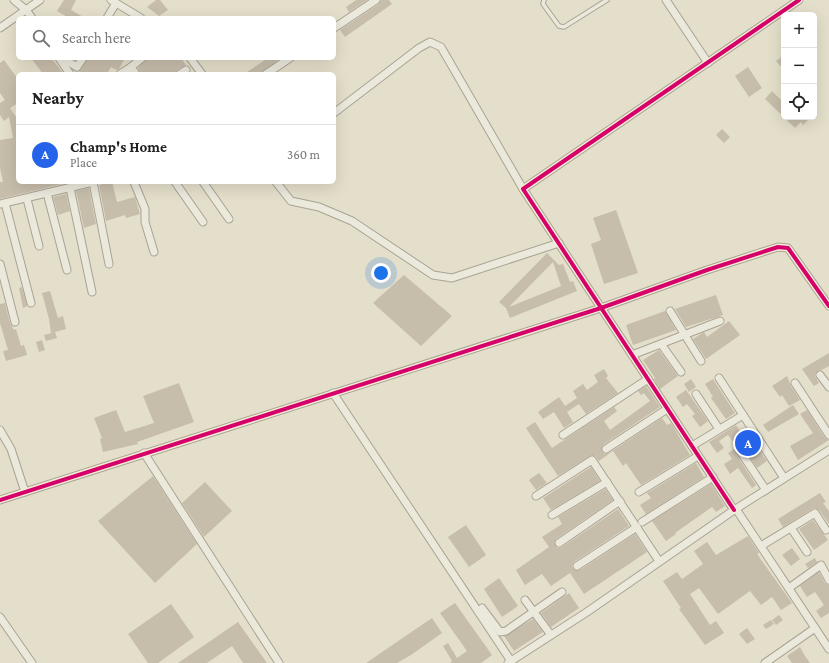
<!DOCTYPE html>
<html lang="en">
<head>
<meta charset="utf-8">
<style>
  :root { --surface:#fff; --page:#f6f6f6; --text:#222; --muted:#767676; --line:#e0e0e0; --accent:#2563eb }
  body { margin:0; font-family:"Crimson Pro",serif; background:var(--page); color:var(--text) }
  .controls { position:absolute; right:12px; top:12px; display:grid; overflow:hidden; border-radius:6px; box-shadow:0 4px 16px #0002 }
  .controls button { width:36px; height:36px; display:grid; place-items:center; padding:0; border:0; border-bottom:1px solid var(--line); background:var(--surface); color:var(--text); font:20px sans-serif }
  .you { position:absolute; left:381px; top:273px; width:14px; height:14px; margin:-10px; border:3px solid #fff; border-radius:50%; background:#1a73e8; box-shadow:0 0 0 6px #1a73e833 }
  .badge { display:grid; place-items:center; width:26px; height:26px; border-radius:50%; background:var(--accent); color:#fff; font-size:13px; font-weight:700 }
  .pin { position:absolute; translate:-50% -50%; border:2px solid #fff; box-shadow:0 1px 4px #0006 }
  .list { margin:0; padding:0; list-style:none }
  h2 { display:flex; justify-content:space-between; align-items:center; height:52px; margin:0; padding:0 16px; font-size:17px }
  h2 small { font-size:13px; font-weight:400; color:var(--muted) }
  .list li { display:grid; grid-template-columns:26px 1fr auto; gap:12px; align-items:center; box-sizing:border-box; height:60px; padding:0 16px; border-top:1px solid var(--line) }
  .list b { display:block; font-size:15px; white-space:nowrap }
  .list p { margin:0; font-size:13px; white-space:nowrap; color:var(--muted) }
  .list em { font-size:13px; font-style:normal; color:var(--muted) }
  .icon { flex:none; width:22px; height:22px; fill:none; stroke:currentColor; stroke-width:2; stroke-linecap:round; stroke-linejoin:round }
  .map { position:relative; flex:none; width:829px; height:663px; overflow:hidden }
  .search { position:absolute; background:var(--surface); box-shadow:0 4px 16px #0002; left:16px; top:16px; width:320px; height:44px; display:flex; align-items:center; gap:10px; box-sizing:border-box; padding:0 14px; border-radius:6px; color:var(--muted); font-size:15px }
  .panel { position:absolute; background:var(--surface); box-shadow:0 4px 16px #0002; left:16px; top:72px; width:320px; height:112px; border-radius:6px }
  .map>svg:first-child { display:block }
  .building { fill:#c7bdab; fill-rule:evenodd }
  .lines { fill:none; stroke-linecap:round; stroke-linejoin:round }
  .service-casing { stroke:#a9a394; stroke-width:5.5 }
  .minor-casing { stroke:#a9a394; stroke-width:9 }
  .service { stroke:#ebe8dc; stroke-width:3.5 }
  .minor { stroke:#ebe8dc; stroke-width:7 }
  .cycleway-casing { stroke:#f6eece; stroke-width:6 }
  .cycleway { stroke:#d6006c; stroke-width:4 }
</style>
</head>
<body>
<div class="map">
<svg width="829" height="663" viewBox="0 0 829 663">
  <rect width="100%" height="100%" fill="#e4dfca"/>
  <g class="building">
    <polygon points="64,0 76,0 71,10 85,18 69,18 57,11"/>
    <polygon points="156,0 160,0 168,10 159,16 147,7"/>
    <polygon points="356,0 367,0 349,12 346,7"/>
    <polygon points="381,0 389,0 392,4 345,37 340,30 379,4"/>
    <polygon points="784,55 784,70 776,61"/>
    <polygon points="31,58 51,58 64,74 43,74"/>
    <polygon points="88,58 125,58 119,69 117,70 111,67 107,74 78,74"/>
    <polygon points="147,58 181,58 186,65 177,70 175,74 141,74 138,68"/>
    <polygon points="268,58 281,58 260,74 244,74"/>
    <polygon points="4,60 18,79 18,103 10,108 16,117 18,116 18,182 70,182 0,199 0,182 3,182 0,168 0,140 13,138 9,117 4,121 0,115 0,103 5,100 0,93 0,63"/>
    <polygon points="748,67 762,88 749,97 735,76"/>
    <polygon points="772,91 784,103 784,117 811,117 803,125 801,122 795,128 765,99"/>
    <polygon points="722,129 730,137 724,143 716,135"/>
    <polygon points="112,182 117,202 135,197 140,214 126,218 125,215 106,221 99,185"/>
    <polygon points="89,188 96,224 84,228 76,191"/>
    <polygon points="66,194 70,211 58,215 53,197"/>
    <polygon points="616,210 638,273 604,284 591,244 601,240 593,218"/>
    <path d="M547,253L559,265L563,264L570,282L573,281L577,291L510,318L506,308L499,302ZM553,262L561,286L509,307Z"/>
    <polygon points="404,275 452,316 421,346 373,303"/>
    <polygon points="22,287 27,306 23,308 19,288"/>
    <polygon points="50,291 58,318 63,316 66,329 51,333 49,319 42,293"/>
    <polygon points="716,295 723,315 686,327 675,309"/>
    <polygon points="5,303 10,323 14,330 16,329 21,346 24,345 27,355 6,361 3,351 8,350 0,323 0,304"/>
    <polygon points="665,311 676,330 633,345 626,325"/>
    <polygon points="729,321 740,335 706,359 693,339 704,332 707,337"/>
    <polygon points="55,332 57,338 46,341 44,335"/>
    <polygon points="42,340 45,350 39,352 36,342"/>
    <polygon points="659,350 678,376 660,389 654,379 655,378 643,360"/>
    <polygon points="829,353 829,366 816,373 815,376 819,383 814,386 802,369"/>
    <polygon points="604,369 608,376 606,378 618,393 586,414 579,404 567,412 573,422 564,428 554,412 543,419 538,412 559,397 565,406 577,398 573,391 583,384 587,390 598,382 594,375"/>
    <polygon points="787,376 791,386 800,400 789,406 782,395 780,397 772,386"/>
    <polygon points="691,379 696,387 689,392 684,384"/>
    <polygon points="713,379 735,413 726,419 711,398 713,397 705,384"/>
    <polygon points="179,383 194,422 137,442 138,444 103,452 100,439 102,438 94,418 116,410 125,432 154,423 143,396"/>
    <polygon points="646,386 660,407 603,445 602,451 604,454 609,453 662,418 667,425 671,423 690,455 641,485 626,463 623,466 613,451 599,461 595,456 590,456 558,476 526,428 535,422 552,448 614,407 617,411 604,421 610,430 650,401 644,393 641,395 638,391"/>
    <polygon points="686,390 708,421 700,427 692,416 695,414 687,404 683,407 676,397"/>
    <polygon points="793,405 799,414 768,432 763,425"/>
    <polygon points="807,410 825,438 829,440 798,460 790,446 813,433 800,414"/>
    <polygon points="736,425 740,431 743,428 767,461 757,468 744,448 739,446 736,448 736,454 756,485 752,488 738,468 730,474 724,464 732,459 728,453 737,447 728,435 719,441 724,448 717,453 709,442"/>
    <polygon points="696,463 704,477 646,514 640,505 651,498 647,493"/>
    <polygon points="591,467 600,481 551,510 543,498"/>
    <polygon points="539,473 547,483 536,490 529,480"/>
    <polygon points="153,476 197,544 155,583 98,521"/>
    <polygon points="205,482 232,511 204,537 182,503"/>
    <polygon points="711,484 725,506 716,512 712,507 675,533 676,534 666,541 652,521"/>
    <polygon points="605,489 613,500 556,539 555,545 557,548 562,547 618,509 629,526 574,562 572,566 573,569 580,570 635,534 647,552 584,594 570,573 551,586 542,574 525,585 516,570 549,547 542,537 562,524 558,517"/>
    <polygon points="820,493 826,502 823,503 829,511 829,524 819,510 814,508 783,527 778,519"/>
    <polygon points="813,520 828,540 814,550 799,529"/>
    <polygon points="466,525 486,555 469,567 448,537"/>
    <polygon points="748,536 759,553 757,554 792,603 781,610 772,597 761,605 750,591 718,614 699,588 690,594 710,625 716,621 724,633 705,645 679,609 681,608 663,581 677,572 682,579 703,564 694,551 707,542 716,555"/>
    <polygon points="792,548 800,559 791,566 782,555"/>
    <polygon points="815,558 817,562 808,568 805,564"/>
    <polygon points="819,572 825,583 829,585 829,613 821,618 816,611 824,605 815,592 807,597 800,586"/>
    <polygon points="499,578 518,606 502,617 484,589"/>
    <polygon points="569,593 579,608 551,627 541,613"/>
    <polygon points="455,603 492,655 481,663 450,663 452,661 443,646 448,643 457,658 467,651 440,613"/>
    <polygon points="171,604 194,637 158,663 148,663 128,634"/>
    <polygon points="779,615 783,620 776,625 772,620"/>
    <polygon points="432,618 442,633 411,655 397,663 366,663"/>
    <polygon points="533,619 543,632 514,651 504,636"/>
    <polygon points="771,620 774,624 766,629 763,625"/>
    <polygon points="238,622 267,663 243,663 232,646 207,663 178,663"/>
    <polygon points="747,628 755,639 747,644 739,634"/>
    <polygon points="800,647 805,656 810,663 792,663 787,656"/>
  </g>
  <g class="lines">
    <g class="service-casing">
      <polyline id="service" points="544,0 543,4 559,26 564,27 607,0"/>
    </g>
    <g class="minor-casing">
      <g id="minor">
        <polyline points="14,0 26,10 32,18"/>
        <polyline points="111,0 141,18"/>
        <polyline points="666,0 708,63"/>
        <polyline points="107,18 116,3"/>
        <polyline points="0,28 40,0"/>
        <polyline points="334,28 376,0"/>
        <polyline points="59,58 70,74"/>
        <polyline points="190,58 202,74"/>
        <polyline points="67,61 77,67 83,58"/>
        <polyline points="131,67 142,58"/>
        <polyline points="120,74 131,67 136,74"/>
        <polyline points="180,74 186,70"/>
        <polyline points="266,74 290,58"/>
        <polyline points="334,113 419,48 430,42 441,47 523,189"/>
        <polyline points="93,182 109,264"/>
        <polyline points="134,182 145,209 145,222 154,252"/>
        <polyline points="175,182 203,222"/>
        <polyline points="203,182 229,219"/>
        <polyline points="276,182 291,201 319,207 352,221 433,275 452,278 559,243"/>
        <polyline points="70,188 92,292"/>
        <polyline points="47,193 67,270"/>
        <polyline points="27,199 39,246"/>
        <polyline points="5,203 31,303"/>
        <polyline points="0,204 93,182"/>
        <polyline points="0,264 15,322"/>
        <polyline points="670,311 701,361"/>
        <polyline points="661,344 681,372"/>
        <polyline points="632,355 720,321"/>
        <polyline points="820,375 829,387"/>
        <polyline points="719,378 784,478"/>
        <polyline points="795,383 829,435"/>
        <polyline points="333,393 511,661"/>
        <polyline points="696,394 719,429"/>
        <polyline points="0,430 11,449 25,492"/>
        <polyline points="563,435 648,379"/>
        <polyline points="692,446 743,415"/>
        <polyline points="606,449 667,409"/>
        <polyline points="740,451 766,490"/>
        <polyline points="144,453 279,663"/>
        <polyline points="639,492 698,456"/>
        <polyline points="536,496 592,460 659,561"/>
        <polyline points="0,500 601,308 707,270 778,247 788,248 829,306"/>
        <polyline points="736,509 829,649"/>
        <polyline points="734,510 523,189 799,0"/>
        <polyline points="552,515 607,482"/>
        <polyline points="642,522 713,477"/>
        <polyline points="791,528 807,552"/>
        <polyline points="559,543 620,501"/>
        <polyline points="761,546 815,513 826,530"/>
        <polyline points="577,566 637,527"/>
        <polyline points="789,588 821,565 829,580"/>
        <polyline points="525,600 551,635"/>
        <polyline points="482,608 500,632 506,631 562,592"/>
        <polyline points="0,617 32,663"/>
        <polyline points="508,663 587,612 734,510 829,450"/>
        <polyline points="765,663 815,628"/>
      </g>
    </g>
    <use href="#service" class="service"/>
    <use href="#minor" class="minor"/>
    <g class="cycleway-casing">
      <g id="cycleway">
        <polyline points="0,500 601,308 707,270 778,247 788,248 829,306"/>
        <polyline points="734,510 523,189 799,0"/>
      </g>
    </g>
    <use href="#cycleway" class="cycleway"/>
  </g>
</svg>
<div class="controls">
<button>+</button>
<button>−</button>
<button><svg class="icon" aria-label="locate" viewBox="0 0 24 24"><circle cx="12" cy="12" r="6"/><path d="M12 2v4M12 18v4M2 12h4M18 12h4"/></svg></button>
</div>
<div class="you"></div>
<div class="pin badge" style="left:748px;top:443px">A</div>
<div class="search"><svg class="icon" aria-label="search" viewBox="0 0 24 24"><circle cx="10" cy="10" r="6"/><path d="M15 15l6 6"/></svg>Search here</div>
<section class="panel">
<h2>Nearby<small></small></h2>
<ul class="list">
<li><span class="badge">A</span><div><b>Champ's Home</b><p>Place</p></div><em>360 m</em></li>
</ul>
</section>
</div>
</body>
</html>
